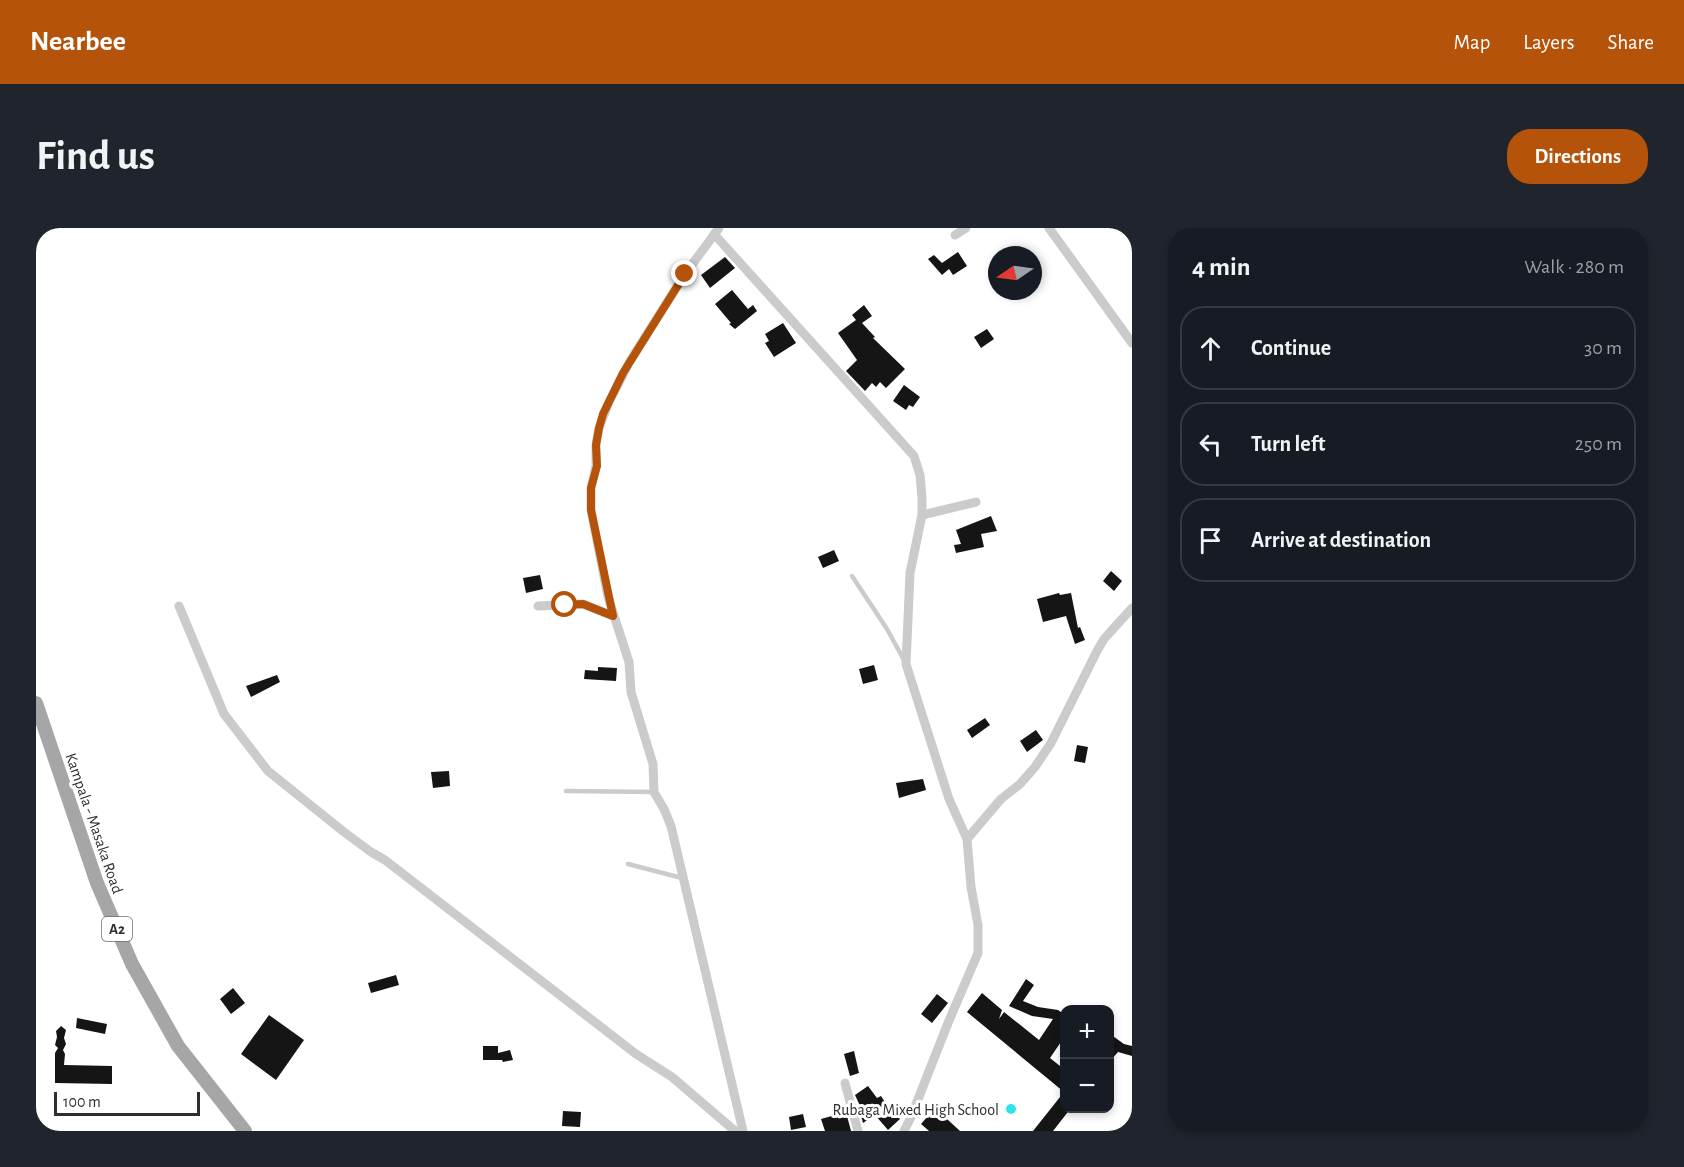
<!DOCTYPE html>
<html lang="en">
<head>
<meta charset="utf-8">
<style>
  :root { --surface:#171b24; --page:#20242c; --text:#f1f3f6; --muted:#9ea1a6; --line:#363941; --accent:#b45309 }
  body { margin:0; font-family:"Alegreya Sans",sans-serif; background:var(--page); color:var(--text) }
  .controls { position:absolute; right:18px; bottom:18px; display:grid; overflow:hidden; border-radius:12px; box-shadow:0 3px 9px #0003 }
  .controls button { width:54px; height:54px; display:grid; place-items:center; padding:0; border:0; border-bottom:2px solid var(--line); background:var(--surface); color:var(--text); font:30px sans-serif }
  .compass { position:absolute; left:952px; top:18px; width:54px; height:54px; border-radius:50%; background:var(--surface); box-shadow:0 3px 9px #0003; rotate:257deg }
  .scale { position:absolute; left:18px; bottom:15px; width:146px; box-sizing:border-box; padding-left:6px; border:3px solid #2e2e2e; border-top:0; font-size:16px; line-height:21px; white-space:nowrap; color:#2e2e2e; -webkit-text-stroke:4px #fff; paint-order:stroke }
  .stop { position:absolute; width:18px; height:18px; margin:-14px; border:4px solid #b45309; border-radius:50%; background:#fff }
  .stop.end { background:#b45309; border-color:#fff; box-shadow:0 2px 6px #0008 }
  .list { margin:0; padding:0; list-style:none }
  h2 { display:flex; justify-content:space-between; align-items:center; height:78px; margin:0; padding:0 24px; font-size:26px }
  h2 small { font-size:20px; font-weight:400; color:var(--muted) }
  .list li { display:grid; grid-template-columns:39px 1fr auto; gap:18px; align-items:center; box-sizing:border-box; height:84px; margin:0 12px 12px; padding:0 12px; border:2px solid var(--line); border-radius:24px }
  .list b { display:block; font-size:22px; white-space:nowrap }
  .list em { font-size:20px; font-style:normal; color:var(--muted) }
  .icon { flex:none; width:33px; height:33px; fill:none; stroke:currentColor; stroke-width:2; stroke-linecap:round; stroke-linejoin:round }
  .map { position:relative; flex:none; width:1096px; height:903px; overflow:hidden; border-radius:24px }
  header { display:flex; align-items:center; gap:36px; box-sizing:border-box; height:84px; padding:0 30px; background:var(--accent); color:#fff }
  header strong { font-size:28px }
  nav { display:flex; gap:33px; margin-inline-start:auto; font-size:21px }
  .intro { display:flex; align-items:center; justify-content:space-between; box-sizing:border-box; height:144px; padding:0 36px }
  h1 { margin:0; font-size:42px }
  .button { padding:15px 27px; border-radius:24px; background:var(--accent); color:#fff; font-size:21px; font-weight:700 }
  main { display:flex; gap:36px; padding:0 36px }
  aside { flex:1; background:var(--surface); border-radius:24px; box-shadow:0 3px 9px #0003 }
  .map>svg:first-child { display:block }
  .building { fill:#151515 }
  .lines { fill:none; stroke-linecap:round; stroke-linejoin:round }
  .lane { stroke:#cbcbcb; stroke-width:4.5 }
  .street { stroke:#cbcbcb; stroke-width:9 }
  .primary { stroke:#a6a6a6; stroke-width:14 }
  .route { stroke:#b45309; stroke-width:8 }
  .poi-dot { fill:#2ee3e7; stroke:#fff; stroke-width:2 }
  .labels { text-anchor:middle; stroke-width:6; stroke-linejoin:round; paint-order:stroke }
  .shield { fill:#fff; stroke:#6d6d6d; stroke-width:1.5 }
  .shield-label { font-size:15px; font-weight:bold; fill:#2e2e2e }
  .street-label { font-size:16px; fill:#2e2e2e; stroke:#fff }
  .poi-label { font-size:16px; fill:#2e2e2e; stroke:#fff; text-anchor:end }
</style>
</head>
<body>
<header>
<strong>Nearbee</strong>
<nav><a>Map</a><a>Layers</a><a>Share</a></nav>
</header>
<div class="intro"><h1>Find us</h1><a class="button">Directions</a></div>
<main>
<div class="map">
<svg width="1096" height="903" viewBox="0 0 1096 903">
  <rect width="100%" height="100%" fill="#fff"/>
  <g class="building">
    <polygon points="922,24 931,38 917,47 913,41 906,47 892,31 898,27 906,35"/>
    <polygon points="689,29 699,40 674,60 665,47"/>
    <polygon points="696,62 712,81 717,77 721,83 699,101 693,96 695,95 679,76"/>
    <polygon points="828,77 836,88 826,95 839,109 837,110 869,141 850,160 844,154 840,159 836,155 829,163 810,143 821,132 802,105 820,92 816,87"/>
    <polygon points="747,95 760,115 738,129 729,115 733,113 729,106"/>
    <polygon points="951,101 958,111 945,120 938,109"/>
    <polygon points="868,157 884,169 877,179 873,177 870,182 857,173"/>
    <polygon points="955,288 961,303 945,306 948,319 920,325 918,317 925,316 920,302"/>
    <polygon points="798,322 803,333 787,340 782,329"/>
    <polygon points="1075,343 1086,353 1078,363 1067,353"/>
    <polygon points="504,347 507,361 490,365 487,350"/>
    <polygon points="1023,365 1024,367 1035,365 1042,400 1044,399 1049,412 1039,416 1030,388 1007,394 1001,371"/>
    <polygon points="838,437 842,452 827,456 823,441"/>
    <polygon points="562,439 581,440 580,453 548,451 549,442 562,443"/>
    <polygon points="241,447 244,454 215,469 210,458"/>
    <polygon points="949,490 954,497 936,510 931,502"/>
    <polygon points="1000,502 1007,512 991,524 984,513"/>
    <polygon points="1041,517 1052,519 1049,535 1038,533"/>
    <polygon points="413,543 414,558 397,560 395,544"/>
    <polygon points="887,551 890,562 863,570 860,555"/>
    <polygon points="360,747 363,757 335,765 332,755"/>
    <polygon points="990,751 998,757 987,773 1002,779 1022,782 1029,787 1029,808 1014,830 1029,842 1029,880 1035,880 1017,903 997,903 1028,864 931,784 946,765 966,782 963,791 968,784 1003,812 1017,791 996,788 973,778"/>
    <polygon points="197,760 209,775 195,786 184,771"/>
    <polygon points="901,766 912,775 896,795 885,786"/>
    <polygon points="233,787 268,812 240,852 205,826"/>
    <polygon points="41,790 71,796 69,806 40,800"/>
    <polygon points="25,798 30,802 28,810 30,816 27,822 29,826 28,837 76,838 76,856 19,855 19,825 22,820 19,817 21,809 20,803"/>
    <polygon points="1074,806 1088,816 1096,818 1096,828 1082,824 1074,833"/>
    <polygon points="447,818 462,818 462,825 474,822 477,832 467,834 466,832 447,832"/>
    <polygon points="818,823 823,845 814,848 808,826"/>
    <polygon points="832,858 841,870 845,868 854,882 855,881 864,891 852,902 839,887 827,895 823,881 825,880 819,867"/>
    <polygon points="899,880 924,903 893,903 885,896"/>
    <polygon points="527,883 545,884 544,899 526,898"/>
    <polygon points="810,884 815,903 789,903 785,891"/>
    <polygon points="767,886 770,899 755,902 753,889"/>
  </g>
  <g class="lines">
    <g class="lane">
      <polyline points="816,348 851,401 869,434"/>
      <polyline points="530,563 618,564"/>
      <polyline points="592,636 646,650"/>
    </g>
    <g class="street">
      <polyline points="683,0 649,46 594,133 573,174 563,200 560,217 560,238 555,260 555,282 572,369 593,434 595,464 617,536 618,564 628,581 635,598 707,903"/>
      <polyline points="1013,0 1096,115"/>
      <polyline points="678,6 878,228 884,247 886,270 886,287 874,345 870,436 913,571 931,611"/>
      <polyline points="919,7 930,0"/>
      <polyline points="886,287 940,274"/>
      <polyline points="143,378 188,486 232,543 308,604 335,624 349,632 600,826 636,849 699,903"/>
      <polyline points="502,378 547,376 577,388"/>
      <polyline points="809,855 822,903"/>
      <polyline points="868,903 875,889 912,795 942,725 942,697 935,659 931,611 965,571 984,556 999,539 1015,515 1061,423 1068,411 1096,380"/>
    </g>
    <polyline class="primary" points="0,475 61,655 96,736 142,818 209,903"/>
  </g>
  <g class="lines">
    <polyline class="route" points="529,377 547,376 577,388 555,282 555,260 561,238 560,217 563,200 567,186 587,145 649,46"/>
  </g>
  <circle class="poi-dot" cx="975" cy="881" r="6"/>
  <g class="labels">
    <rect class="shield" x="66" y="689" width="30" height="24" rx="4.5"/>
    <g class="shield-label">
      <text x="81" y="706">A2</text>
    </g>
    <g class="street-label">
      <text transform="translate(59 595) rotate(71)" y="6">Kampala - Masaka Road</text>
    </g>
    <g class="poi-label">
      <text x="963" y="887">Rubaga Mixed High School</text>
    </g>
  </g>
</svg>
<div class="controls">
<button>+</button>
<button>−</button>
</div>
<svg class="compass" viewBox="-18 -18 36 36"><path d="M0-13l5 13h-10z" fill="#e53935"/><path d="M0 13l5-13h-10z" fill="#9ea1a6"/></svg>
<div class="scale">100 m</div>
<div class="stop" style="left:529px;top:377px"></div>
<div class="stop end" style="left:649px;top:46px"></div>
</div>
<aside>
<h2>4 min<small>Walk · 280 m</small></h2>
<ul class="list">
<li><svg class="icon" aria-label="ahead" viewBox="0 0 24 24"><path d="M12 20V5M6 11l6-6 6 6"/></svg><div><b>Continue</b></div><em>30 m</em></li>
<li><svg class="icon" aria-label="left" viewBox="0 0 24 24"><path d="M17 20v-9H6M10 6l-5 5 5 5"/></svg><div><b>Turn left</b></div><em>250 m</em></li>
<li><svg class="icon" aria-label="arrive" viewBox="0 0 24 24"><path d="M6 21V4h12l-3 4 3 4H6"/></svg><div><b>Arrive at destination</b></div></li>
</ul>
</aside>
</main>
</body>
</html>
